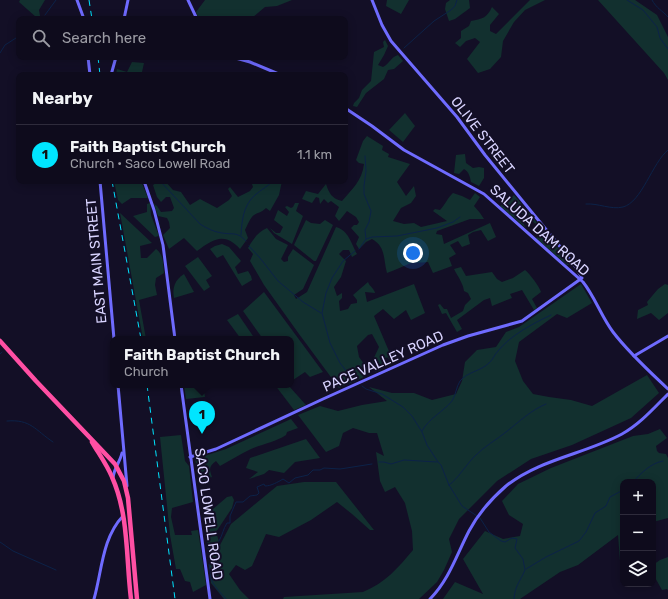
<!DOCTYPE html>
<html lang="en">
<head>
<meta charset="utf-8">
<style>
  :root { --surface:#0e0b1c; --page:#1c1929; --text:#f1f3f6; --muted:#9b9ba3; --line:#2e2b3b; --accent:#00e5ff }
  body { margin:0; font-family:Rubik,sans-serif; background:var(--page); color:var(--text) }
  .controls { position:absolute; right:12px; bottom:12px; display:grid; overflow:hidden; border-radius:8px; box-shadow:0 2px 10px #0003 }
  .controls button { width:36px; height:36px; display:grid; place-items:center; padding:0; border:0; border-bottom:1px solid var(--line); background:var(--surface); color:var(--text); font:20px sans-serif }
  .you { position:absolute; left:413px; top:253px; width:14px; height:14px; margin:-10px; border:3px solid #fff; border-radius:50%; background:#1a73e8; box-shadow:0 0 0 6px #1a73e833 }
  .badge { display:grid; place-items:center; width:26px; height:26px; border-radius:50%; background:var(--accent); color:#111; font-size:13px; font-weight:700 }
  .pin { position:absolute; translate:-50% -33px; filter:drop-shadow(0 1px 2px #0008) }
  .pin::after { content:''; position:absolute; top:21px; width:14px; height:12px; background:inherit; clip-path:polygon(0 0,100% 0,50% 100%) }
  .popup { position:absolute; left:110px; top:336px; width:184px; height:52px; box-sizing:border-box; display:grid; place-content:center; border-radius:8px; background:var(--surface); filter:drop-shadow(0 1px 3px #0005); font-size:13px; white-space:nowrap; color:var(--muted) }
  .popup b { font-size:15px; color:var(--text) }
  .popup::after { content:''; position:absolute; left:50%; top:100%; margin-left:-8px; border:8px solid transparent; border-top-color:var(--surface) }
  .list { margin:0; padding:0; list-style:none }
  h2 { display:flex; justify-content:space-between; align-items:center; height:52px; margin:0; padding:0 16px; font-size:17px }
  h2 small { font-size:13px; font-weight:400; color:var(--muted) }
  .list li { display:grid; grid-template-columns:26px 1fr auto; gap:12px; align-items:center; box-sizing:border-box; height:60px; padding:0 16px; border-top:1px solid var(--line) }
  .list b { display:block; font-size:15px; white-space:nowrap }
  .list p { margin:0; font-size:13px; white-space:nowrap; color:var(--muted) }
  .list em { font-size:13px; font-style:normal; color:var(--muted) }
  .icon { flex:none; width:22px; height:22px; fill:none; stroke:currentColor; stroke-width:2; stroke-linecap:round; stroke-linejoin:round }
  .map { position:relative; flex:none; width:668px; height:599px; overflow:hidden }
  .search { position:absolute; background:var(--surface); box-shadow:0 2px 10px #0003; left:16px; top:16px; width:332px; height:44px; display:flex; align-items:center; gap:10px; box-sizing:border-box; padding:0 14px; border-radius:8px; color:var(--muted); font-size:15px }
  .panel { position:absolute; background:var(--surface); box-shadow:0 2px 10px #0003; left:16px; top:72px; width:332px; height:112px; border-radius:8px }
  .map>svg:first-child { display:block }
  .green { fill:#12302f }
  .lines { fill:none; stroke-linecap:round; stroke-linejoin:round }
  .stream { stroke:#0c2248; stroke-width:1 }
  .secondary { stroke:#6f6bff; stroke-width:3 }
  .highway { stroke:#ff4fa3; stroke-width:4.5 }
  .rail { stroke:#00e5ff; stroke-width:1; stroke-dasharray:6 5; stroke-linecap:butt }
  .labels { text-anchor:middle; stroke-width:4; stroke-linejoin:round; paint-order:stroke }
  .street-label { font-size:14px; fill:#d9d4ff; stroke:#130f26 }
</style>
</head>
<body>
<div class="map">
<svg width="668" height="599" viewBox="0 0 668 599">
  <rect width="100%" height="100%" fill="#130f26"/>
  <g class="green">
    <polygon points="20,0 45,0 39,10 40,16 36,17 19,2"/>
    <polygon points="205,0 292,0 277,6 265,7 253,17 247,19 199,19 196,12"/>
    <polygon points="387,0 409,0 401,14 386,6"/>
    <polygon points="450,0 469,0 470,8 455,19 449,21 445,9 446,3"/>
    <path d="M530,0H545L525,10L514,22L503,41L501,57L490,69L478,73L467,59L480,42L475,38L466,41L460,47L455,43L461,38V31L469,26L471,21C482,19 487,18 492,7L499,14L490,25V31L496,34Z"/>
    <polygon points="598,0 635,0 657,15 668,37 668,80 664,73"/>
    <path d="M385,40L388,46L384,55L378,65L383,67C389,64 391,57 398,55L403,61L394,69L388,70L384,79L366,93L357,107L353,106L354,103L359,98L362,90L371,81L374,52L384,47L383,42Z"/>
    <polygon points="132,62 144,63 142,72 143,75 116,75 117,69 127,72"/>
    <polygon points="405,113 415,126 403,142 389,130"/>
    <path d="M367,136L383,146L382,150L389,154L388,157L410,164L397,182L406,196L414,186L416,196L411,203L401,208L393,221L404,224L414,223L421,227L447,221L433,211L435,209L440,210C445,205 448,197 453,193L462,196L470,200L475,193L480,197L474,206L480,213L484,219H470L437,231L436,234L442,235L444,244L490,223L496,237L488,241L481,230L473,232L468,235L470,244L462,247L458,241L450,245L456,254L449,258L452,266L433,273L428,262C422,263 415,262 411,263C403,266 396,270 387,273C383,258 386,247 372,239L366,242L359,249L356,244L359,237L351,228L354,225H357L359,222L356,217L347,211L339,221L335,216L339,207L331,201L328,203L324,199L320,204L319,198L316,197L312,203L302,199L306,191L318,194L326,184C329,193 332,199 342,201C352,189 362,181 364,164L359,163L356,160L363,141Z"/>
    <path d="M465,154L466,163L473,168L479,167L484,168V178L479,186L471,182C470,177 469,172 464,169L459,174L454,173L456,155Z"/>
    <polygon points="114,181 141,181 148,198 131,198 122,204 118,200"/>
    <path d="M159,181H165L173,190L181,192L190,205L200,199L217,208L229,200L232,196L228,189L230,187L238,197L250,191L253,187L251,181H282L279,195L270,211L266,208C261,213 259,212 254,215C250,218 247,226 245,230L248,238L240,249C224,232 214,239 197,251L184,238L169,249L163,235L170,228L169,222L167,218L158,216L154,204L157,206L161,212L172,211L174,208L170,197H166L161,202L157,197L153,185Z"/>
    <path d="M514,195L569,261L570,265H567L536,238L542,235V231C537,223 528,219 521,213L519,216L526,228L500,206Z"/>
    <polygon points="150,203 151,215 159,236 155,237 133,216 147,212 147,204"/>
    <polygon points="295,203 299,203 296,211 303,216 292,244 274,233 270,228 276,233 280,233 283,227 274,220 278,210 287,216 289,212 285,207 287,206 291,208 293,207"/>
    <path d="M120,213L152,243L140,246L141,258H147L156,249C164,255 163,264 164,273L156,278L155,285L157,295L139,300L146,339H143Z"/>
    <polygon points="306,220 311,223 320,224 325,220 333,225 316,261 314,261 294,245"/>
    <path d="M336,227C349,231 351,243 357,254L352,257L349,250H343L339,254L346,261L341,277L334,287L337,296L342,293V298L339,301L340,311L348,309L351,304L357,303V300L353,295L368,282C370,287 374,288 375,293L365,292L367,302L414,284L425,313L411,320L406,310L394,319L383,309L374,316L394,363H392L387,357L383,361L381,370L375,372L372,362L379,347L372,334L368,335L357,346L359,357L370,372L362,378L339,388L299,334L264,285L250,261L253,254L248,248C253,239 258,232 267,228L276,239L288,245L281,259L284,262L288,261V257L293,249L314,265L303,289L294,295L296,299L307,292Z"/>
    <polygon points="222,244 229,247 241,261 235,267 238,274 248,271 251,276 252,280 242,286 223,255 217,258 210,249 215,246"/>
    <polygon points="198,257 212,276 206,280 210,287 204,291 185,266"/>
    <path d="M461,267L466,276L492,272L497,279L502,282L513,278L525,270C530,274 539,286 541,292L532,299L537,308L534,310L522,290L510,294L512,298L492,306L490,298L484,300L457,320L462,329L457,332L446,313L442,314L438,305L440,304L444,309H447L451,318L463,311L465,305L471,299L468,293L464,291C463,283 458,277 454,269Z"/>
    <path d="M184,274L194,292L174,298C172,287 175,280 184,274Z"/>
    <path d="M581,284L592,303L567,318L557,314L519,342L515,361L523,381L533,394L549,397L571,400L592,406L647,375L659,393L631,418L572,445L531,459L497,481L459,519L449,539L452,552L444,570L437,582L419,599H283L284,597L363,592C385,583 398,568 413,550L412,531L405,503L395,487L385,492L380,481L376,452L384,456L377,433H369L353,428L343,433L339,446L326,452L298,415L320,406L338,411L362,405L387,401L369,387L392,393H414L432,400L456,394L462,381L465,362L477,350L496,347L506,332L519,327Z"/>
    <polygon points="665,284 668,285 668,313 659,320 651,313 637,319 638,310 648,305 647,302 658,289"/>
    <polygon points="264,292 323,372 310,377 305,372 293,380 291,377 291,339 263,339 243,311"/>
    <polygon points="238,314 255,339 241,339 227,320"/>
    <polygon points="184,385 203,385 205,397 186,399"/>
    <polygon points="275,385 288,385 306,405 294,410"/>
    <path d="M291,419L298,428L287,432L286,435C276,442 262,444 251,449C240,454 231,460 220,466L216,461C209,466 209,469 212,477L205,480L199,479L195,459L226,449Z"/>
    <polygon points="660,429 667,438 656,446 657,451 659,453 666,454 668,458 668,518 653,522 653,482 623,482 623,561 620,561 618,535 578,565 560,572 520,599 443,599 455,582 483,594 463,559 485,531 503,539 520,536 523,524 509,515 502,501 518,484 551,468 633,436 648,434"/>
    <polygon points="181,435 185,461 189,466 193,502 172,508 171,517 175,535 192,535 191,531 198,530 206,585 193,592 190,582 185,581 180,569 176,569 170,535 160,437"/>
    <polygon points="306,439 320,458 295,462 284,473 269,470 264,474 249,479 258,472 246,468 250,458"/>
    <polygon points="304,482 336,482 374,530 370,530 352,514 337,502 311,520 279,537 266,534 252,566 245,570 236,565 229,574 240,590 249,599 224,599 211,583 206,530 202,510 209,508 213,509 227,497 232,496 234,500 232,508 216,532 220,545 231,524 277,486"/>
    <polygon points="668,557 668,590 667,589 662,590 653,574 653,565 660,560"/>
  </g>
  <g class="lines">
    <g class="stream">
      <polyline points="627,0 643,10 657,27 660,38 668,49"/>
      <path d="M652,0C656,8 663,11 668,17"/>
      <polyline points="45,15 56,0"/>
      <polyline points="38,19 42,17"/>
      <polyline points="404,48 434,21 451,10 455,6 457,0"/>
      <polyline points="0,53 5,45 16,38"/>
      <polyline points="365,156 366,171 364,186 364,194 371,211 369,222 365,230 366,239"/>
      <path d="M160,181L200,224C206,228 214,232 222,233C233,235 237,231 246,241"/>
      <path d="M586,204C598,203 611,210 623,207C642,202 652,163 668,150"/>
      <path d="M241,235C242,220 243,206 255,195C261,190 268,186 273,181"/>
      <polyline points="249,246 260,258 278,281 303,302 321,313"/>
      <polyline points="359,249 366,239 372,237 397,236 437,228 453,222 460,217"/>
      <polyline points="0,354 2,352"/>
      <polyline points="355,382 340,363 330,343 322,313 326,293 332,278 343,261 355,251"/>
      <path d="M362,386L366,389L382,394L403,407L412,416L422,432L427,445L438,462L441,465L449,485L462,506L480,518L489,532L501,541L505,542L512,538L517,539L515,548L523,559L525,570C520,582 515,585 514,599"/>
      <path d="M7,421C31,419 35,430 53,442"/>
      <path d="M422,431C429,418 443,412 452,401C456,395 456,387 460,381C467,372 481,371 489,363C493,360 494,355 498,351C511,335 532,324 551,315"/>
      <polyline points="379,462 384,462 391,464 404,460 437,462"/>
      <path d="M633,482C641,473 651,463 663,461"/>
      <path d="M449,485C457,480 468,462 476,455C485,446 496,440 506,432C519,422 531,410 546,404"/>
      <polyline points="0,542 13,551 56,570"/>
      <polyline points="526,569 546,557 579,541 586,532 595,513 606,506 610,497 623,490"/>
      <path d="M226,599C221,593 213,586 211,578C210,573 211,570 209,565C211,560 210,557 212,552C213,548 217,545 219,541C223,534 223,529 227,523H230V516L236,502H243L250,496L257,495L259,493L257,487L264,484L265,486C271,486 278,482 283,479L289,483L295,478L308,475L313,470H320L324,468L340,469L372,464"/>
    </g>
    <g class="secondary">
      <polyline points="77,0 84,19"/>
      <polyline points="188,0 197,19"/>
      <polyline points="124,19 128,0"/>
      <polyline points="88,57 90,75"/>
      <polyline points="232,57 250,62 281,75"/>
      <polyline points="111,75 116,57"/>
      <path d="M345,108L372,126L404,150L484,194L583,282C595,297 601,316 613,332C629,353 649,371 668,389"/>
      <polyline points="100,181 114,339"/>
      <polyline points="144,181 154,210 163,245 175,339"/>
      <polyline points="634,356 668,336"/>
      <polyline points="118,385 127,486"/>
      <polyline points="181,385 210,599"/>
      <polyline points="190,457 216,449 323,399 443,345 468,336 522,321 582,278 575,266 562,249 485,155 457,117 391,41 382,25 372,0"/>
      <path d="M113,478C114,468 120,462 122,453"/>
      <path d="M94,599C102,571 102,538 123,516"/>
      <path d="M430,599C449,580 457,554 469,531C478,514 491,499 506,486C540,459 585,454 622,434C640,424 654,408 668,394"/>
    </g>
    <g class="highway">
      <polyline points="0,341 36,381 115,464 124,481 128,498 137,599"/>
      <path d="M92,442C99,454 107,465 112,477C129,515 126,559 131,599"/>
    </g>
    <g class="rail">
      <polyline points="89,0 92,19"/>
      <polyline points="98,57 100,75"/>
      <polyline points="112,181 141,339"/>
      <polyline points="147,385 175,599"/>
    </g>
  </g>
  <g class="labels">
    <g class="street-label">
      <text transform="translate(483 135) rotate(52)" y="5">OLIVE STREET</text>
      <text transform="translate(540 230) rotate(42)" y="5">SALUDA DAM ROAD</text>
      <text transform="translate(96 261) rotate(-95)" y="5">EAST MAIN STREET</text>
      <text transform="translate(383 361) rotate(-24)" y="5">PACE VALLEY ROAD</text>
      <text transform="translate(209 514) rotate(82)" y="5">SACO LOWELL ROAD</text>
    </g>
  </g>
</svg>
<div class="controls">
<button>+</button>
<button>−</button>
<button><svg class="icon" aria-label="layers" viewBox="0 0 24 24"><path d="M12 4l9 5-9 5-9-5zM3 14l9 5 9-5"/></svg></button>
</div>
<div class="you"></div>
<div class="pin badge" style="left:202px;top:434px">1</div>
<div class="popup"><b>Faith Baptist Church</b>Church</div>
<div class="search"><svg class="icon" aria-label="search" viewBox="0 0 24 24"><circle cx="10" cy="10" r="6"/><path d="M15 15l6 6"/></svg>Search here</div>
<section class="panel">
<h2>Nearby<small></small></h2>
<ul class="list">
<li><span class="badge">1</span><div><b>Faith Baptist Church</b><p>Church · Saco Lowell Road</p></div><em>1.1 km</em></li>
</ul>
</section>
</div>
</body>
</html>
